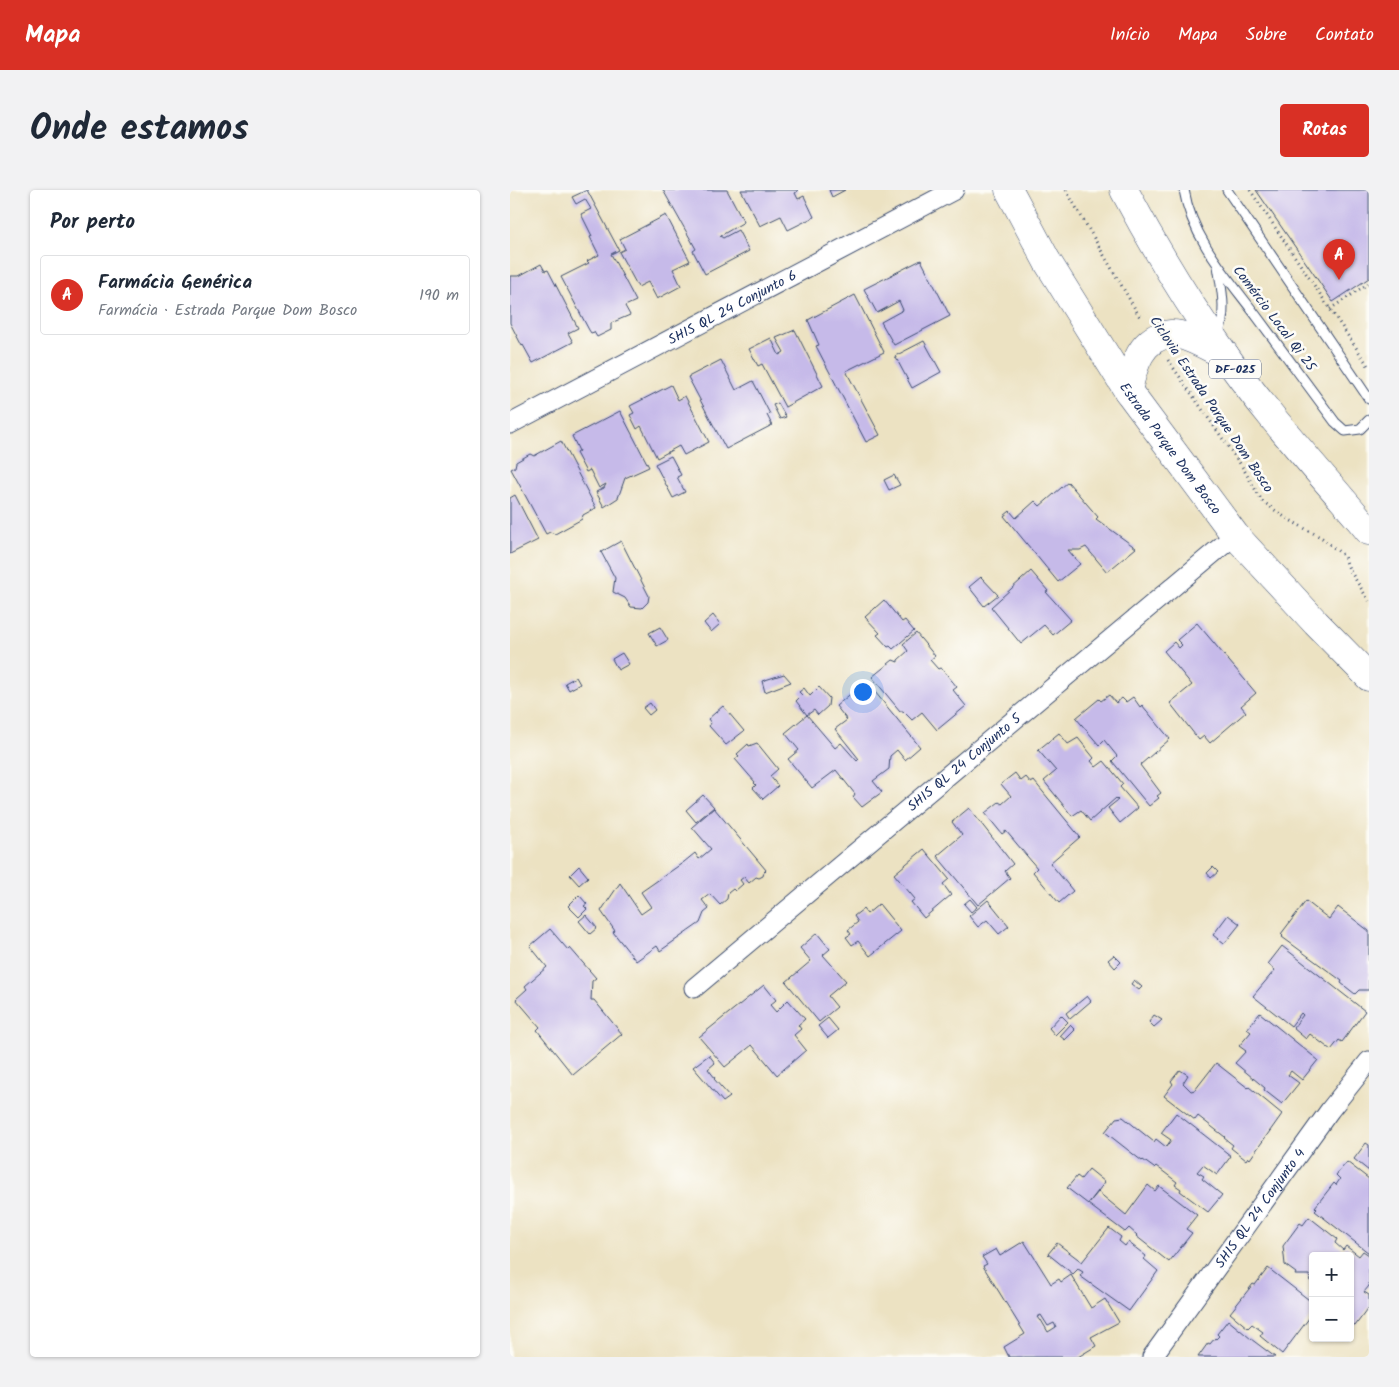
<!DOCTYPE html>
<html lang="pt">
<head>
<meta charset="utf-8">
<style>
  :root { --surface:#fff; --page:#f2f2f3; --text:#1f2937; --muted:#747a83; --line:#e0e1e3; --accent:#d93025 }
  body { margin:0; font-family:Kalam,sans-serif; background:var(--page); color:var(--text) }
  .controls { position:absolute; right:15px; bottom:15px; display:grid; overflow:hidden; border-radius:5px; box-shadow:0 1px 4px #0004 }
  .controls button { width:45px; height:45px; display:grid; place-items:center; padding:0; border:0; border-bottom:1px solid var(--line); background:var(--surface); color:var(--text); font:25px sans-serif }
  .you { position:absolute; left:352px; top:501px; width:18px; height:18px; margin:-12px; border:4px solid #fff; border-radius:50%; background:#1a73e8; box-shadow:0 0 0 8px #1a73e833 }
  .badge { display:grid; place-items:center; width:32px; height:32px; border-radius:50%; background:var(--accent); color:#fff; font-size:16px; font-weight:700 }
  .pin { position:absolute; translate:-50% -41px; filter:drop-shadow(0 1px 2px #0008) }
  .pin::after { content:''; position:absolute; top:26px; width:18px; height:15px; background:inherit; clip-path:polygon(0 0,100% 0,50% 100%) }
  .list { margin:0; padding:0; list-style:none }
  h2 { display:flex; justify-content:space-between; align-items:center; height:65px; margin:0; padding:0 20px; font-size:21px }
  h2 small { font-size:16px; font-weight:400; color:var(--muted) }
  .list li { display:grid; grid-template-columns:32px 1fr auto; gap:15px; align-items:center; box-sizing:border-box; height:80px; margin:0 10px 10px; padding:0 10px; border:1px solid var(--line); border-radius:5px }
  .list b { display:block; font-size:19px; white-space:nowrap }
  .list p { margin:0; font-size:16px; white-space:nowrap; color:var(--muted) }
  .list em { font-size:16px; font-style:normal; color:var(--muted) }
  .map { position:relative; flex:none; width:859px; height:1167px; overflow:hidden; border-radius:5px }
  header { display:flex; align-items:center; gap:30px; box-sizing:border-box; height:70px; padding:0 25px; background:var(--accent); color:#fff }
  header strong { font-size:24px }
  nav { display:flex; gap:28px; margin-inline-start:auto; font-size:18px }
  .intro { display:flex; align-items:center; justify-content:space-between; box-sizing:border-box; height:120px; padding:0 30px }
  h1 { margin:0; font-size:35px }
  .button { padding:12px 22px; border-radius:5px; background:var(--accent); color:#fff; font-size:18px; font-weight:700 }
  main { display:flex; gap:30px; padding:0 30px }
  aside { flex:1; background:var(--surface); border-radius:5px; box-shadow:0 1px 4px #0004 }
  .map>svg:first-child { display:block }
  .building { fill:#c6bae9; fill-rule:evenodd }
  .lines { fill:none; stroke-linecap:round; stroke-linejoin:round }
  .lane-casing { stroke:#3a4a6d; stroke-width:11 }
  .street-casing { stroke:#3a4a6d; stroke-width:21 }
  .primary-casing { stroke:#3a4a6d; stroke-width:29 }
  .path { stroke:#3a4a6d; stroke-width:3; stroke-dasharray:1 4; stroke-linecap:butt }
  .lane { stroke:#fff; stroke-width:9 }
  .street { stroke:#fff; stroke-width:19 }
  .primary { stroke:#fff; stroke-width:28 }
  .labels { text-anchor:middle; stroke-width:5; stroke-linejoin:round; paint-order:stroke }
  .shield { fill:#fdfcf7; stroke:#5f6c8c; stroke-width:1 }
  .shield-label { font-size:12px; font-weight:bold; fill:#1b2f5e }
  .street-label { font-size:14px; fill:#1b2f5e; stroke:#fdfcf7 }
</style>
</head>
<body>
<header>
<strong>Mapa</strong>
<nav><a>Início</a><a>Mapa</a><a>Sobre</a><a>Contato</a></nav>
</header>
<div class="intro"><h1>Onde estamos</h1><a class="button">Rotas</a></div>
<main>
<aside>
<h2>Por perto<small></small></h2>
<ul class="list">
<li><span class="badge">A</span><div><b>Farmácia Genérica</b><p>Farmácia · Estrada Parque Dom Bosco</p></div><em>190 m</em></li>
</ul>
</aside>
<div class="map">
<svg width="859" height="1167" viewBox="0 0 859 1167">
  <rect width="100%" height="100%" fill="#fdfcf7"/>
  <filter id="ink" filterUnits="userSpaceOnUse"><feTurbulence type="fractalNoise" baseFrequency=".02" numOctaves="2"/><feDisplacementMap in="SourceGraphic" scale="10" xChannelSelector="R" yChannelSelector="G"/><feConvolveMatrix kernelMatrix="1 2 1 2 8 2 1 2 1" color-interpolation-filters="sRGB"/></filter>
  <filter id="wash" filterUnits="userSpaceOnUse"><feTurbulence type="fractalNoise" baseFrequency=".0096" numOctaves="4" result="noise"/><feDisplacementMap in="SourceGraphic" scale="20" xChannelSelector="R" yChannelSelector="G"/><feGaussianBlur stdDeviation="1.12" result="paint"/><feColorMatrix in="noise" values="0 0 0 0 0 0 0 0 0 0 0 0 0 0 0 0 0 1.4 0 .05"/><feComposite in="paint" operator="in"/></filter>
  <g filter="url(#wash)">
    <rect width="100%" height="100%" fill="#ece2c2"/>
    <g id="blocks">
      <g class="building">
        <polygon points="77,0 109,60 101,64 126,111 115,116 120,125 101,133 101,140 87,147 84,142 81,143 79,140 51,87 79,73 77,71 89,65 80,47 82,46 71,24 81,19 75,9 66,14 62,7"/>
        <polygon points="153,0 217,0 234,32 210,46 213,48 228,40 239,61 195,84 183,61 186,59"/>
        <polygon points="231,0 287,0 288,1 285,3 288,9 294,6 304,27 278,40 271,26 250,36"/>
        <polygon points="319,0 335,0 322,7"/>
        <polygon points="746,0 859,0 859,88 823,112"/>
        <polygon points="156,25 180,71 163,79 171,96 147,109 138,92 128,97 109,62 115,59 110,49"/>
        <polygon points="411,70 440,126 384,155 371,132 393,120 389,111 367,123 354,99"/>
        <polygon points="31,74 35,81 38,80 68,138 58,143 63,152 23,173 13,155 12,156 0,133 0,86 9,86"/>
        <polygon points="345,105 374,162 336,181 370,245 356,252 306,156 309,155 298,130"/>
        <polygon points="285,140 313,196 275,217 252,174 248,176 239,159 261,148 269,165 274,162 266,148"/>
        <polygon points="414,151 431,182 402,198 385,166"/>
        <polygon points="211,170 226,200 243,191 260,224 257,225 262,235 216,259 178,187"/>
        <polygon points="161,195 168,210 175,206 199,252 174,265 169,256 147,268 131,236 127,239 120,225 124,223 120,216"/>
        <polygon points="268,213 276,227 270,229 263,215"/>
        <polygon points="110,221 139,277 115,288 108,308 94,317 86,302 94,298 96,294 89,298 80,280 76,282 66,263 69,261 62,246"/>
        <polygon points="51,251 86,318 73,325 72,329 45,344 40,342 36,344 1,279 5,277 6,272 20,264 24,266"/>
        <polygon points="161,266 171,285 167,287 175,302 163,308 145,274"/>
        <polygon points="384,285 390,295 379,300 374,290"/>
        <polygon points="558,292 588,327 586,329 626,358 597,382 576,357 570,360 558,360 570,374 548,392 494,326 500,321 506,328 525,311 530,316"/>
        <polygon points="5,305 28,350 0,364 0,308"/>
        <polygon points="111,351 139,406 138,412 132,418 121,417 115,408 103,402 105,388 91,362"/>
        <polygon points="521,381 538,401 536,402 561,430 543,445 534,435 511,454 481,417"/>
        <polygon points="471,387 488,405 474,416 459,397"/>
        <polygon points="374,410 392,432 395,430 404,441 383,459 380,456 378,457 367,445 370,443 355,427"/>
        <polygon points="203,425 210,434 201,442 194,433"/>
        <polygon points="687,433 746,503 731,516 736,522 700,553 694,546 689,550 660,513 682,495 654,461 664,452 669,458 672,455 667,450"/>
        <polygon points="150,437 158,450 147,456 139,443"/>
        <polygon points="406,443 425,466 420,470 428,479 430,478 433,480 447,497 443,500 456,516 427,540 412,522 402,530 393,521 390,521 362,487 383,470 388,472 388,470 398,461 393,454"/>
        <polygon points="112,463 119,474 108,480 102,469"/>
        <polygon points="274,484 281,492 255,502 252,491"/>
        <polygon points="66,487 70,494 59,500 55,493"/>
        <polygon points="356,491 410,557 395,570 387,560 380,566 379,579 363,591 372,602 352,617 343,607 345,604 326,580 302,598 278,569 289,560 275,543 297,525 325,558 331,553 347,571 349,569 325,539 337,530 326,516"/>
        <polygon points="309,497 319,508 318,516 308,525 304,520 297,525 286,511 292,505 289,502 294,498 300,506"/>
        <polygon points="599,505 606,513 612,508 616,512 623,507 630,517 632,515 660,549 630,575 651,603 647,606 649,608 639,616 602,571 607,566 594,550 589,555 566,528 589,509 591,511"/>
        <polygon points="140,513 145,520 139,525 133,518"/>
        <polygon points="213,516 234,541 216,555 199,536 201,533 198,529"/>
        <polygon points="549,543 558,554 568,548 584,568 581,571 586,577 594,571 613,594 610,597 628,618 610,633 598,618 608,610 606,608 580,631 571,620 562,626 534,591 546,581 528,560"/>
        <polygon points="247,553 268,579 260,586 268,596 253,609 243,598 246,595 244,593 245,592 225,569 229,566 227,564 238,554 239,556"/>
        <polygon points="505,583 511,591 516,587 521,593 524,591 570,647 540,673 563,701 549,713 523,682 527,678 496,641 492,644 475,623 489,612 492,614 501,606 491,594"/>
        <polygon points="193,605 204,617 186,632 176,620"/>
        <polygon points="204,618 256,680 254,682 253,686 249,688 246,687 239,693 234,687 230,690 233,694 225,701 223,699 218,703 217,709 210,715 200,704 192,710 199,719 194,723 190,733 150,761 147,756 126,771 103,742 105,741 91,721 110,693 131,724 141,717 131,702 174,672 185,663 189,669 201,659 182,637"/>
        <polygon points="459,618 503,674 495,681 500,688 468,715 427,666 452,645 442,632"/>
        <polygon points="414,659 439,689 433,694 441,705 414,728 401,712 405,709 384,684"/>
        <polygon points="69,676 78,687 69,695 60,685"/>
        <polygon points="703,677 708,682 701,688 697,683"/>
        <polygon points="69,705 77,714 74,716 77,719 69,727 58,716"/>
        <polygon points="460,709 467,717 461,722 454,714"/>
        <polygon points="478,710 499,736 489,744 477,730 468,737 459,726"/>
        <polygon points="796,711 819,729 828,717 859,741 859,800 849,800 845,804 831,793 832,791 772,747 773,746 771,744"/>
        <polygon points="369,714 391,741 360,766 348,751 342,755 336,747 341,744 338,740 348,732 344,726 353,719 357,724"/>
        <polygon points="76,725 87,738 80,744 69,731"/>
        <polygon points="718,725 730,734 714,754 703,745"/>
        <polygon points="40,739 58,760 60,758 86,788 82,791 81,810 84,810 112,844 63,885 27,840 30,837 6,809 17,799 15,796 37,777 20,756"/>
        <polygon points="307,743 320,759 313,765 336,791 318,806 327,817 309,832 276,792 301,771 290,758"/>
        <polygon points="772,756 855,821 832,852 829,850 821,860 800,844 796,849 783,838 793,825 791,823 781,836 743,806 765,780 758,774"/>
        <polygon points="604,765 611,772 605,778 598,770"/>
        <polygon points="624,790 632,797 629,800 621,794"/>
        <polygon points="254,795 266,810 260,815 266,822 278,810 295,829 288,835 291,839 284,845 296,860 267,885 242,855 215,877 189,847"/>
        <polygon points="577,806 581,811 560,829 556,823"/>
        <polygon points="750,823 808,870 792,890 781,881 778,885 789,893 772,914 754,900 755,898 725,873 736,861 729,856 741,842 737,839"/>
        <polygon points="551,825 558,832 545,845 539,838"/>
        <polygon points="644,825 652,830 644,837 639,832"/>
        <polygon points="318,828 328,840 318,848 308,836"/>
        <polygon points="560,835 565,840 555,850 550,846"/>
        <polygon points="199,865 205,873 198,879 205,888 204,889 220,907 213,912 183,877"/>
        <polygon points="706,873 738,898 739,897 772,924 740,969 738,967 736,970 721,958 723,955 714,948 715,947 688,926 685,930 654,906 663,894 661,891 670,880 678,885 673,893 681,901 685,900"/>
        <polygon points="666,923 721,966 707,985 693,975 687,982 694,986 692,989 712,1005 698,1022 670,1001 671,999 665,995 667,992 646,976 644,978 633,970 632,971 595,942 606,928 613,927 644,952 646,949 656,957 661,950 651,943"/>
        <polygon points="856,953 859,955 859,981 844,969"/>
        <polygon points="837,972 859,989 859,1063 805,1021 807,1019 805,1017 824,993 826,995 830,989 826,985"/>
        <polygon points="579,979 595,992 578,1014 557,998 567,986 571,989"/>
        <polygon points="638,995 645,1001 649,996 687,1025 676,1039 682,1043 659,1072 626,1046 627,1045 619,1038 615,1042 578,1014 588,1002 616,1025"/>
        <polygon points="799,1027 827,1049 825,1053 833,1060 836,1056 849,1066 853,1061 859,1065 859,1096 854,1102 859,1105 859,1117 845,1136 840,1133 840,1066 803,1066 803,1091 800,1091 799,1085 785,1085 786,1083 775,1075 773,1056 790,1033 793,1035"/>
        <polygon points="599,1038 611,1047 609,1051 615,1056 618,1052 636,1066 634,1069 648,1081 619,1121 570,1086 573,1082 568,1079 563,1084 538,1064 547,1053 572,1072"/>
        <path d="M514,1051L541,1094L549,1089L551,1092L561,1085L581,1118L595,1109L609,1132L581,1147L586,1156L568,1167H499L494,1157L515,1144L473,1076L477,1074L472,1067L486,1059L490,1066ZM531,1125L538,1136L544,1133L546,1137L538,1142L531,1130L530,1131L527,1127Z"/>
        <polygon points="758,1078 803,1113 803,1123 772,1164 750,1146 753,1142 742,1134 738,1138 720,1123 743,1094 745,1095"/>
        <polygon points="718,1130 741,1149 765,1167 688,1167 698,1153 700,1154 705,1148 706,1149 709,1146 707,1144"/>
      </g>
    </g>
  </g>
  <g filter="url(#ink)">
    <use href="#blocks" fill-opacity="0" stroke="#3a4a6d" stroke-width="1"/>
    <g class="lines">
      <g class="lane-casing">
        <g id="lane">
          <path d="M674,0C682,49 719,89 748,128C773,162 799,197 825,232L835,241L850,239L859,230"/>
          <polyline points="717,0 859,209"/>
          <path d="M708,146C717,121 712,102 708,76"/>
        </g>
      </g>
      <g class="street-casing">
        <g id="street">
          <path id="s1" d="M0,234L444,0"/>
          <path id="s2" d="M184,798L725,345"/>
          <path id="s3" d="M642,1167L820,920L859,871"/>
        </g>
      </g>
      <g class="primary-casing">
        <g id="primary">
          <path id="s4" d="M499,0L537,71L618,201L725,345L806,433L859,487"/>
          <path d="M614,0C644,57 678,113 715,165C758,227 811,283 859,341"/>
          <path d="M618,201C623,177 631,146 661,144C676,143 701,159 715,165"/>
        </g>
      </g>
      <g class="path">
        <polyline points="556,0 631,129"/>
        <polyline points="740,0 859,177"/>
        <polyline points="820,119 859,93"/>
        <polyline points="658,170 733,278 752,311 776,328 812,348 834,366 839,379 859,411"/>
      </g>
      <use href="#lane" class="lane"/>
      <use href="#street" class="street"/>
      <use href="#primary" class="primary"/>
    </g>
  </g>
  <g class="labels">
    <rect class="shield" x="699" y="169.5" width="52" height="19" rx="4"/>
    <g class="shield-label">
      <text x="725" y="183">DF-025</text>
    </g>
    <g class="street-label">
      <text dy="5" stroke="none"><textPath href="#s1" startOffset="251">SHIS QL 24 Conjunto 6</textPath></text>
      <text transform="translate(765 128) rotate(53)" y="5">Comércio Local Qi 25</text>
      <text transform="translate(702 214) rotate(56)" y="5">Ciclovia Estrada Parque Dom Bosco</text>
      <text dy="5" stroke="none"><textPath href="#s4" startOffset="305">Estrada Parque Dom Bosco</textPath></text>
      <text dy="5" stroke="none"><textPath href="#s2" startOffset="352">SHIS QL 24 Conjunto 5</textPath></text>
      <text dy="5" stroke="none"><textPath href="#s3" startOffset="184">SHIS QL 24 Conjunto 4</textPath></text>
    </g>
  </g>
</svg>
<div class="controls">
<button>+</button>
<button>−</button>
</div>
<div class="you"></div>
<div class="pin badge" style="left:829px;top:90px">A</div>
</div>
</main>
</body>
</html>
